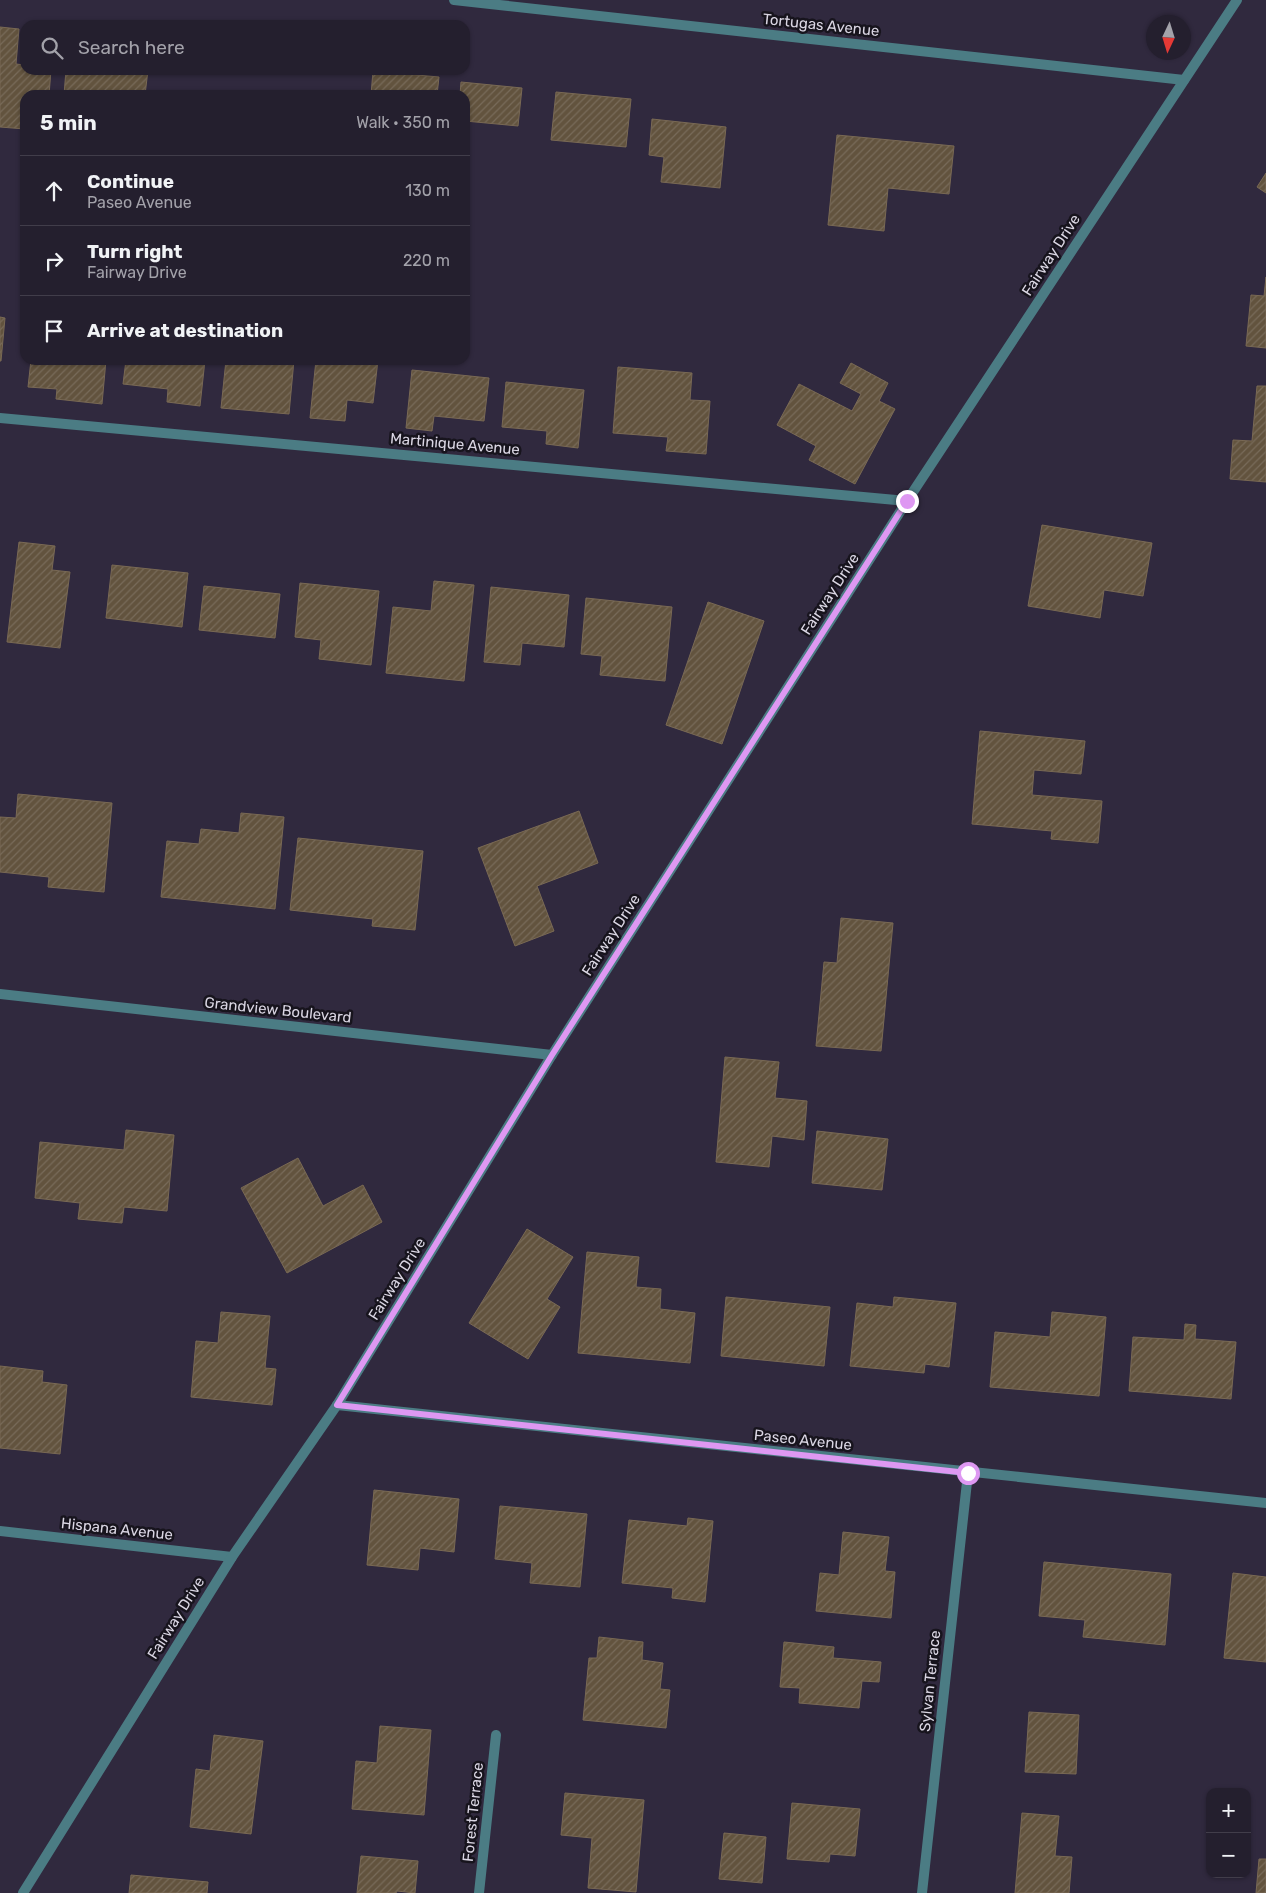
<!DOCTYPE html>
<html lang="en">
<head>
<meta charset="utf-8">
<style>
  :root { --surface:#241f2e; --page:#2c2736; --text:#f1f3f6; --muted:#a3a2aa; --line:#413d4a }
  body { margin:0; font-family:Rubik,sans-serif; background:var(--page); color:var(--text) }
  .controls { position:absolute; right:15px; bottom:15px; display:grid; overflow:hidden; border-radius:10px; box-shadow:0 1px 4px #0004 }
  .controls button { width:45px; height:45px; display:grid; place-items:center; padding:0; border:0; border-bottom:1px solid var(--line); background:var(--surface); color:var(--text); font:25px sans-serif }
  .compass { position:absolute; left:1146px; top:15px; width:45px; height:45px; border-radius:50%; background:var(--surface); box-shadow:0 1px 4px #0004; rotate:184deg }
  .stop { position:absolute; width:15px; height:15px; margin:-11px; border:4px solid #de98f2; border-radius:50%; background:#fff }
  .stop.end { background:#de98f2; border-color:#fff; box-shadow:0 1px 5px #0008 }
  .list { margin:0; padding:0; list-style:none }
  h2 { display:flex; justify-content:space-between; align-items:center; height:65px; margin:0; padding:0 20px; font-size:21px }
  h2 small { font-size:16px; font-weight:400; color:var(--muted) }
  .list li { display:grid; grid-template-columns:32px 1fr auto; gap:15px; align-items:center; box-sizing:border-box; height:70px; padding:0 20px; border-top:1px solid var(--line) }
  .list b { display:block; font-size:19px; white-space:nowrap }
  .list p { margin:0; font-size:16px; white-space:nowrap; color:var(--muted) }
  .list em { font-size:16px; font-style:normal; color:var(--muted) }
  .icon { flex:none; width:28px; height:28px; fill:none; stroke:currentColor; stroke-width:2; stroke-linecap:round; stroke-linejoin:round }
  .map { position:relative; flex:none; width:1266px; height:1893px; overflow:hidden }
  .search { position:absolute; background:var(--surface); box-shadow:0 1px 4px #0004; left:20px; top:20px; width:450px; height:55px; display:flex; align-items:center; gap:12px; box-sizing:border-box; padding:0 18px; border-radius:15px; color:var(--muted); font-size:19px }
  .panel { position:absolute; background:var(--surface); box-shadow:0 1px 4px #0004; left:20px; top:90px; width:450px; height:275px; border-radius:15px }
  .map>svg:first-child { display:block }
  .building { fill:url(#building-hatch); stroke:#796954 }
  .lines { fill:none; stroke-linecap:round; stroke-linejoin:round }
  .minor { stroke:#4b7c84; stroke-width:10 }
  .route { stroke:#de98f2; stroke-width:6 }
  .labels { text-anchor:middle; stroke-width:5; stroke-linejoin:round; paint-order:stroke }
  .street-label { font-size:15px; fill:#dad6e3; stroke:#17141d }
</style>
</head>
<body>
<div class="map">
<svg width="1266" height="1893" viewBox="0 0 1266 1893">
  <defs>
    <pattern id="building-hatch" width="6" height="6" patternUnits="userSpaceOnUse" patternTransform="scale(1.25)"><rect width="6" height="6" fill="#62533e"/><path d="M-1 1l2-2M0 6l6-6M5 7l2-2" fill="none" stroke="#786b5a"/></pattern>
  </defs>
  <rect width="100%" height="100%" fill="#30293e"/>
  <g class="building">
    <polygon points="0,27 19,29 16,64 25,65 25,70 51,70 49,95 25,95 25,129 0,127"/>
    <polygon points="66,70 148,70 145,95 64,95"/>
    <polygon points="373,71 439,77 437,95 371,95"/>
    <polygon points="461,82 522,88 518,126 465,121 465,95 460,95"/>
    <polygon points="556,92 631,99 626,147 551,140"/>
    <polygon points="652,119 726,127 720,188 661,182 664,157 649,155"/>
    <polygon points="837,135 954,146 949,194 888,188 884,231 828,225"/>
    <polygon points="1266,173 1266,193 1257,187"/>
    <polygon points="1266,277 1266,348 1246,346 1251,295 1264,296"/>
    <polygon points="0,317 5,318 1,361 0,361"/>
    <polygon points="31,360 106,360 102,404 56,399 57,389 28,387"/>
    <polygon points="126,360 205,360 200,406 167,402 168,389 123,384"/>
    <polygon points="226,360 294,360 289,414 221,408"/>
    <polygon points="316,360 378,360 373,403 347,400 345,421 310,418"/>
    <polygon points="851,363 888,383 879,401 895,409 855,484 809,460 816,446 777,425 799,384 852,411 861,394 840,383"/>
    <polygon points="618,367 692,373 690,400 710,401 706,454 666,451 668,437 613,433"/>
    <polygon points="412,370 489,378 484,421 434,416 432,431 406,428"/>
    <polygon points="506,382 584,390 578,448 546,444 547,431 502,427"/>
    <polygon points="1257,386 1266,386 1266,482 1230,479 1233,440 1252,441"/>
    <polygon points="1042,525 1152,543 1143,596 1104,590 1100,618 1028,606"/>
    <polygon points="19,542 55,546 52,570 70,572 60,648 7,642"/>
    <polygon points="112,565 188,573 182,627 106,618"/>
    <polygon points="434,581 474,585 464,681 386,673 393,607 431,611"/>
    <polygon points="300,583 379,591 371,665 319,659 321,640 295,637"/>
    <polygon points="204,586 280,594 275,638 199,630"/>
    <polygon points="491,587 569,595 564,647 522,643 520,665 484,662"/>
    <polygon points="586,598 672,607 665,681 600,675 602,656 581,654"/>
    <polygon points="708,602 764,621 722,744 666,725"/>
    <polygon points="980,731 1085,741 1081,774 1034,770 1032,795 1102,801 1098,843 1051,839 1052,831 972,824"/>
    <polygon points="18,794 112,803 104,892 48,887 49,877 0,872 0,817 16,818"/>
    <polygon points="579,811 598,863 537,886 554,931 515,946 478,848"/>
    <polygon points="241,813 284,817 275,909 161,897 167,841 199,844 201,829 239,833"/>
    <polygon points="298,838 423,851 415,930 372,926 373,919 290,910"/>
    <polygon points="841,918 893,923 881,1051 816,1046 824,962 837,963"/>
    <polygon points="725,1057 779,1062 775,1098 807,1101 804,1140 772,1136 769,1167 716,1162"/>
    <polygon points="126,1130 174,1135 167,1211 124,1207 122,1223 78,1219 80,1203 35,1198 40,1142 124,1150"/>
    <polygon points="817,1131 888,1139 882,1190 812,1183"/>
    <polygon points="298,1158 323,1206 363,1185 382,1222 287,1273 241,1188"/>
    <polygon points="527,1229 573,1257 547,1299 560,1307 528,1359 469,1323"/>
    <polygon points="587,1252 639,1257 636,1287 661,1289 660,1309 695,1313 690,1363 578,1353"/>
    <polygon points="726,1297 830,1307 824,1366 721,1356"/>
    <polygon points="894,1297 956,1303 949,1367 925,1364 924,1373 850,1366 857,1303 893,1307"/>
    <polygon points="221,1312 270,1316 265,1368 276,1369 272,1405 191,1397 196,1341 218,1343"/>
    <polygon points="1052,1312 1106,1317 1099,1396 990,1387 995,1332 1050,1337"/>
    <polygon points="1185,1324 1196,1325 1195,1339 1236,1342 1231,1399 1129,1391 1133,1337 1184,1340"/>
    <polygon points="0,1366 43,1371 42,1382 67,1385 60,1454 0,1448"/>
    <polygon points="374,1490 459,1499 454,1552 420,1548 418,1570 367,1565"/>
    <polygon points="500,1506 587,1514 580,1587 530,1583 532,1563 495,1559"/>
    <polygon points="688,1518 713,1521 705,1602 672,1598 673,1588 622,1583 629,1520 687,1526"/>
    <polygon points="843,1532 889,1537 885,1571 895,1572 891,1618 816,1611 820,1573 839,1575"/>
    <polygon points="1044,1562 1171,1574 1165,1645 1083,1637 1085,1620 1039,1616"/>
    <polygon points="1233,1573 1266,1577 1266,1662 1224,1658"/>
    <polygon points="599,1637 643,1642 642,1660 663,1663 660,1689 670,1690 666,1728 583,1720 589,1658 597,1658"/>
    <polygon points="784,1642 834,1647 833,1658 881,1662 879,1682 862,1681 859,1708 799,1703 800,1688 780,1687"/>
    <polygon points="1029,1712 1079,1715 1076,1774 1025,1772"/>
    <polygon points="380,1726 431,1730 424,1815 352,1809 356,1761 377,1763"/>
    <polygon points="214,1735 263,1741 251,1834 190,1827 196,1769 210,1771"/>
    <polygon points="565,1793 644,1800 636,1892 588,1888 592,1838 561,1835"/>
    <polygon points="792,1803 860,1809 855,1856 830,1854 829,1862 787,1859"/>
    <polygon points="1022,1813 1059,1816 1055,1856 1072,1857 1069,1893 1015,1893"/>
    <polygon points="724,1833 766,1837 762,1883 719,1879"/>
    <polygon points="361,1856 418,1861 415,1893 397,1891 396,1893 357,1893"/>
    <polygon points="1259,1859 1266,1859 1266,1893 1256,1893"/>
    <polygon points="131,1875 208,1882 207,1893 129,1893"/>
  </g>
  <g class="lines">
    <g class="minor">
      <polyline points="454,0 1184,80"/>
      <polyline points="0,418 907,501"/>
      <polyline points="0,994 552,1055"/>
      <polyline points="337,1405 1266,1503"/>
      <polyline points="0,1531 232,1557"/>
      <polyline points="23,1893 232,1557 337,1405 552,1055 907,501 1237,0"/>
      <polyline points="479,1893 496,1735"/>
      <polyline points="922,1893 968,1473"/>
    </g>
  </g>
  <g class="lines">
    <polyline class="route" points="907,501 552,1055 337,1405 968,1473"/>
  </g>
  <g class="labels">
    <g class="street-label">
      <text transform="translate(821 25) rotate(6)" y="5">Tortugas Avenue</text>
      <text transform="translate(1051 255) rotate(-57)" y="5">Fairway Drive</text>
      <text transform="translate(455 444) rotate(5)" y="5">Martinique Avenue</text>
      <text transform="translate(830 594) rotate(-57)" y="5">Fairway Drive</text>
      <text transform="translate(611 935) rotate(-57)" y="5">Fairway Drive</text>
      <text transform="translate(278 1010) rotate(6)" y="5">Grandview Boulevard</text>
      <text transform="translate(397 1279) rotate(-58)" y="5">Fairway Drive</text>
      <text transform="translate(803 1440) rotate(6)" y="5">Paseo Avenue</text>
      <text transform="translate(117 1529) rotate(6)" y="5">Hispana Avenue</text>
      <text transform="translate(176 1618) rotate(-58)" y="5">Fairway Drive</text>
      <text transform="translate(930 1681) rotate(-84)" y="5">Sylvan Terrace</text>
      <text transform="translate(473 1812) rotate(-84)" y="5">Forest Terrace</text>
    </g>
  </g>
</svg>
<div class="controls">
<button>+</button>
<button>−</button>
</div>
<svg class="compass" viewBox="-18 -18 36 36"><path d="M0-13l5 13h-10z" fill="#e53935"/><path d="M0 13l5-13h-10z" fill="#a3a2aa"/></svg>
<div class="stop" style="left:968px;top:1473px"></div>
<div class="stop end" style="left:907px;top:501px"></div>
<div class="search"><svg class="icon" aria-label="search" viewBox="0 0 24 24"><circle cx="10" cy="10" r="6"/><path d="M15 15l6 6"/></svg>Search here</div>
<section class="panel">
<h2>5 min<small>Walk · 350 m</small></h2>
<ul class="list">
<li><svg class="icon" aria-label="ahead" viewBox="0 0 24 24"><path d="M12 20V5M6 11l6-6 6 6"/></svg><div><b>Continue</b><p>Paseo Avenue</p></div><em>130 m</em></li>
<li><svg class="icon" aria-label="right" viewBox="0 0 24 24"><path d="M7 20v-9h11M14 6l5 5-5 5"/></svg><div><b>Turn right</b><p>Fairway Drive</p></div><em>220 m</em></li>
<li><svg class="icon" aria-label="arrive" viewBox="0 0 24 24"><path d="M6 21V4h12l-3 4 3 4H6"/></svg><div><b>Arrive at destination</b></div></li>
</ul>
</section>
</div>
</body>
</html>
